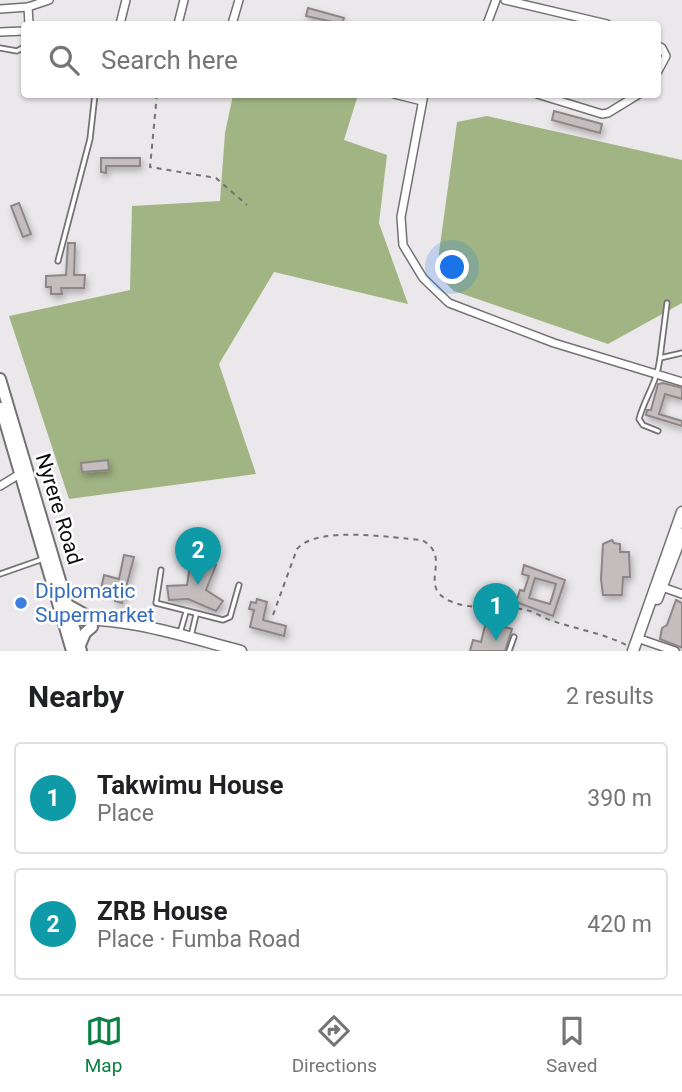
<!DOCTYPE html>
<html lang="en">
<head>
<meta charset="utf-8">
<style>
  :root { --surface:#fff; --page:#f2f2f2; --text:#202124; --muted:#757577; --line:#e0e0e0; --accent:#0b8043 }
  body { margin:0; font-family:Roboto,sans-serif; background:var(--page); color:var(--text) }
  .you { position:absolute; left:453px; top:268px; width:24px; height:24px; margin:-18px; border:5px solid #fff; border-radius:50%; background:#1a73e8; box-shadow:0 0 0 10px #1a73e833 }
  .badge { display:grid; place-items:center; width:46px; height:46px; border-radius:50%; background:var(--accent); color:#fff; font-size:23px; font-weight:700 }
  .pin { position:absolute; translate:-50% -58px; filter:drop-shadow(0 2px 4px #0008) }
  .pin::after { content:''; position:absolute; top:37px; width:24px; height:21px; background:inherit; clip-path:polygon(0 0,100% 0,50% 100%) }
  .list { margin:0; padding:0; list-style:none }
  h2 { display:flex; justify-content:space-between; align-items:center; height:91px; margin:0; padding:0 28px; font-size:30px }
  h2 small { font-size:23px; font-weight:400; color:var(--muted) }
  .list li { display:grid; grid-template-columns:46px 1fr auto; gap:21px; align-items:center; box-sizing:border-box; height:112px; margin:0 14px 14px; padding:0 14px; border:2px solid var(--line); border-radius:7px }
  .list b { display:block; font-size:26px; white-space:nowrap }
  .list p { margin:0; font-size:23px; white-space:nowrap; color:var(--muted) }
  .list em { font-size:23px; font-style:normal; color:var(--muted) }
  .icon { flex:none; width:38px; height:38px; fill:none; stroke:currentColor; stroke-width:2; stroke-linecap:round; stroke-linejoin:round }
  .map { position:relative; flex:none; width:682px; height:651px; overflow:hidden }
  .search { position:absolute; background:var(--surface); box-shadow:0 2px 5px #0004; left:21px; right:21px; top:21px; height:77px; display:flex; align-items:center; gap:18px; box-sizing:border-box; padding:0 24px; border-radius:7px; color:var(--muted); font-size:26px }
  .sheet { height:343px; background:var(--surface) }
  nav { display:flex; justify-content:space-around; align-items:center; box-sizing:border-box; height:98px; border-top:2px solid var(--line); background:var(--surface); font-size:19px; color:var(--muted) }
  nav a { display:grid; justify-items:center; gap:4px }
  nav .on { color:var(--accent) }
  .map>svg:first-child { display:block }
  .forest { fill:#a0b583 }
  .building { fill:#c3bebd; stroke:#8c8786; stroke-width:2; fill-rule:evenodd; filter:url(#shadow) }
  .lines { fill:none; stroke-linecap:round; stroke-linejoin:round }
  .lane-casing { stroke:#747174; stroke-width:7 }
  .street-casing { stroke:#747174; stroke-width:10 }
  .secondary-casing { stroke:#747174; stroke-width:13 }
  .primary-casing { stroke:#747174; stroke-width:14 }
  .path { stroke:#737173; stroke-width:2; stroke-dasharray:5 5; stroke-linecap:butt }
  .lane { stroke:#fff; stroke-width:3.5 }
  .street { stroke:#fff; stroke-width:7 }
  .secondary { stroke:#fff; stroke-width:10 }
  .primary { stroke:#fff; stroke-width:10 }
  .shop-dot { fill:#3f7fe0; stroke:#fff; stroke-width:2.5 }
  .labels { text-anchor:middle; stroke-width:5; stroke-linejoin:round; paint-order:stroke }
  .street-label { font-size:21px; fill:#0d0c0d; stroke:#fff }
  .shop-label { font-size:21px; fill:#366cbe; stroke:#fff; text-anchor:start }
</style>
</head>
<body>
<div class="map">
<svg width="682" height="651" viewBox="0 0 682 651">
  <defs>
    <filter id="shadow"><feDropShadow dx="2" dy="4" stdDeviation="3.5" flood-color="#0004"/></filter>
  </defs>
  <rect width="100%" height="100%" fill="#ebe8ec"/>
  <g class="forest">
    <polygon points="233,95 358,95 344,140 387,155 379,223 408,304 274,272 219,364 256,474 69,499 9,316 130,290 132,206 220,201 225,133"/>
    <polygon points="487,116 682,160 682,303 608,344 454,291 436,274 457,122"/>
  </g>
  <g class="building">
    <polygon points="308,8 344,18 342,24 306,16"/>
    <polygon points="554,111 602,124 600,133 552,120"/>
    <polygon points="101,158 140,158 140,166 106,166 106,173 101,172"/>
    <polygon points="19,203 31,234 23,237 11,206"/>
    <polygon points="68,243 75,243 74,275 85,275 84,288 61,288 62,294 51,294 51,287 46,287 46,276 66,275"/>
    <polygon points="663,383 682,388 682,399 665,394 659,414 682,421 682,426 646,415 647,410 651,410 658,384"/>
    <polygon points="108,460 109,470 82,472 81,463"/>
    <polygon points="612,540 614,543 620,544 620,552 629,552 630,577 623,577 622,595 603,595 601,579 603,544"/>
    <polygon points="124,555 134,557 122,603 115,601 117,593 101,589 104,575 119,579"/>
    <polygon points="191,559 216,565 206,590 223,601 216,611 188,599 169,600 167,586 187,585"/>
    <path d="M524,565L565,580L553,616L516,602L520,590L524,591L529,576L522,574ZM535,578L556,584L550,604L529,598Z"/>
    <polygon points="257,599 267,602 263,620 286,626 284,636 250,627 254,610 249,609 251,602 256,603"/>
    <polygon points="676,600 682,603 682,647 680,647 660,639 662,628 667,625"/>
    <polygon points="486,622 512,629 505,651 470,651 473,640 481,642"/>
  </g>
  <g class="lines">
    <g class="lane-casing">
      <g id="lane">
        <polyline points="0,48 17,51 24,47"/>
        <polyline points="58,261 90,139 95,94"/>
        <polyline points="660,358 667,303"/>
        <path d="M658,431L643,425L639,419C645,397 657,383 660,358L682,353"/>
        <polyline points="161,570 156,603 223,620 230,617 239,585"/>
        <polyline points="0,574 43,559"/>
        <polyline points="180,633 186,612"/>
        <polyline points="191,636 196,615"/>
        <polyline points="509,651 514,637"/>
      </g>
    </g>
    <g class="street-casing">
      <g id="street">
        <polyline points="505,0 607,24"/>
        <polyline points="0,9 28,7"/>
        <polyline points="29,24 28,7 49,0"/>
        <polyline points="120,24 126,0"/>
        <polyline points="178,24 184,0"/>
        <polyline points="232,24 239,0"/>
        <polyline points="487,24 496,0"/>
        <polyline points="0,32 24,31"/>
        <polyline points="658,46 662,48 666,56 658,71"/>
        <polyline points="394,94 422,101"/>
        <polyline points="424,94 401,217 403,245 423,278 449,303 554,343 682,382"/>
        <polyline points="537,94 602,114 608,113 639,94"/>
        <polyline points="0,486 23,472"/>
        <polyline points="662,587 682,594"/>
        <polyline points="637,638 675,651"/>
      </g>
    </g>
    <g class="secondary-casing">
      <g id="secondary">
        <polyline points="657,599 682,534"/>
        <path d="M67,621C119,614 190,638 241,651"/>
        <polyline points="633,651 682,512"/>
      </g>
    </g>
    <g class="primary-casing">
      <g id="primary">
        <polyline points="0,379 81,651"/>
        <polyline points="1,408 72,651"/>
        <polyline points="68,605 95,620"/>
        <polyline points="80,645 85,633 92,627"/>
      </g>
    </g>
    <g class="path">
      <polyline points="157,94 150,167 216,178 247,205"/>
      <path d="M273,615L297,549C317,525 393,538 422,540C454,558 416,586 450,601C475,612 505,604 530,611C537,613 543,618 550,620C575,629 603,633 626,645"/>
    </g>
    <use href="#lane" class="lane"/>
    <use href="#street" class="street"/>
    <use href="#secondary" class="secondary"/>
    <use href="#primary" class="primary"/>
  </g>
  <circle class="shop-dot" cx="21" cy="603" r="7"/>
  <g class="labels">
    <g class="street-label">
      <text transform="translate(59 509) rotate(73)" y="7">Nyrere Road</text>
    </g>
    <g class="shop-label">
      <text x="35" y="598">Diplomatic<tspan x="35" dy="24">Supermarket</tspan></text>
    </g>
  </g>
</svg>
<div class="you"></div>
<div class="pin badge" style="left:496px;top:641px;background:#0f9aa8">1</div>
<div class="pin badge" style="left:198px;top:585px;background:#0f9aa8">2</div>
<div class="search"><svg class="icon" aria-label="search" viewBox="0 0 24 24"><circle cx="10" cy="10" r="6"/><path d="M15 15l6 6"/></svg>Search here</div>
</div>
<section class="sheet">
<h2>Nearby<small>2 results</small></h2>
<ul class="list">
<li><span class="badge" style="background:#0f9aa8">1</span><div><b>Takwimu House</b><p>Place</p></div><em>390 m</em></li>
<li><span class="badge" style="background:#0f9aa8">2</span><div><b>ZRB House</b><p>Place · Fumba Road</p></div><em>420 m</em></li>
</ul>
</section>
<nav>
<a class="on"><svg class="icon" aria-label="map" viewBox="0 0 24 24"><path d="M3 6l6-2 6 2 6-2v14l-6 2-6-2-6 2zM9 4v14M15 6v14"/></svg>Map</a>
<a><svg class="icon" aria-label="directions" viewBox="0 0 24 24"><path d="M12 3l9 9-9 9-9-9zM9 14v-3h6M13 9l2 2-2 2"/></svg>Directions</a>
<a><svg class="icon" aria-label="saved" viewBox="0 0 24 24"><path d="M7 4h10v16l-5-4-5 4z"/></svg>Saved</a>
</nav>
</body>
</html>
